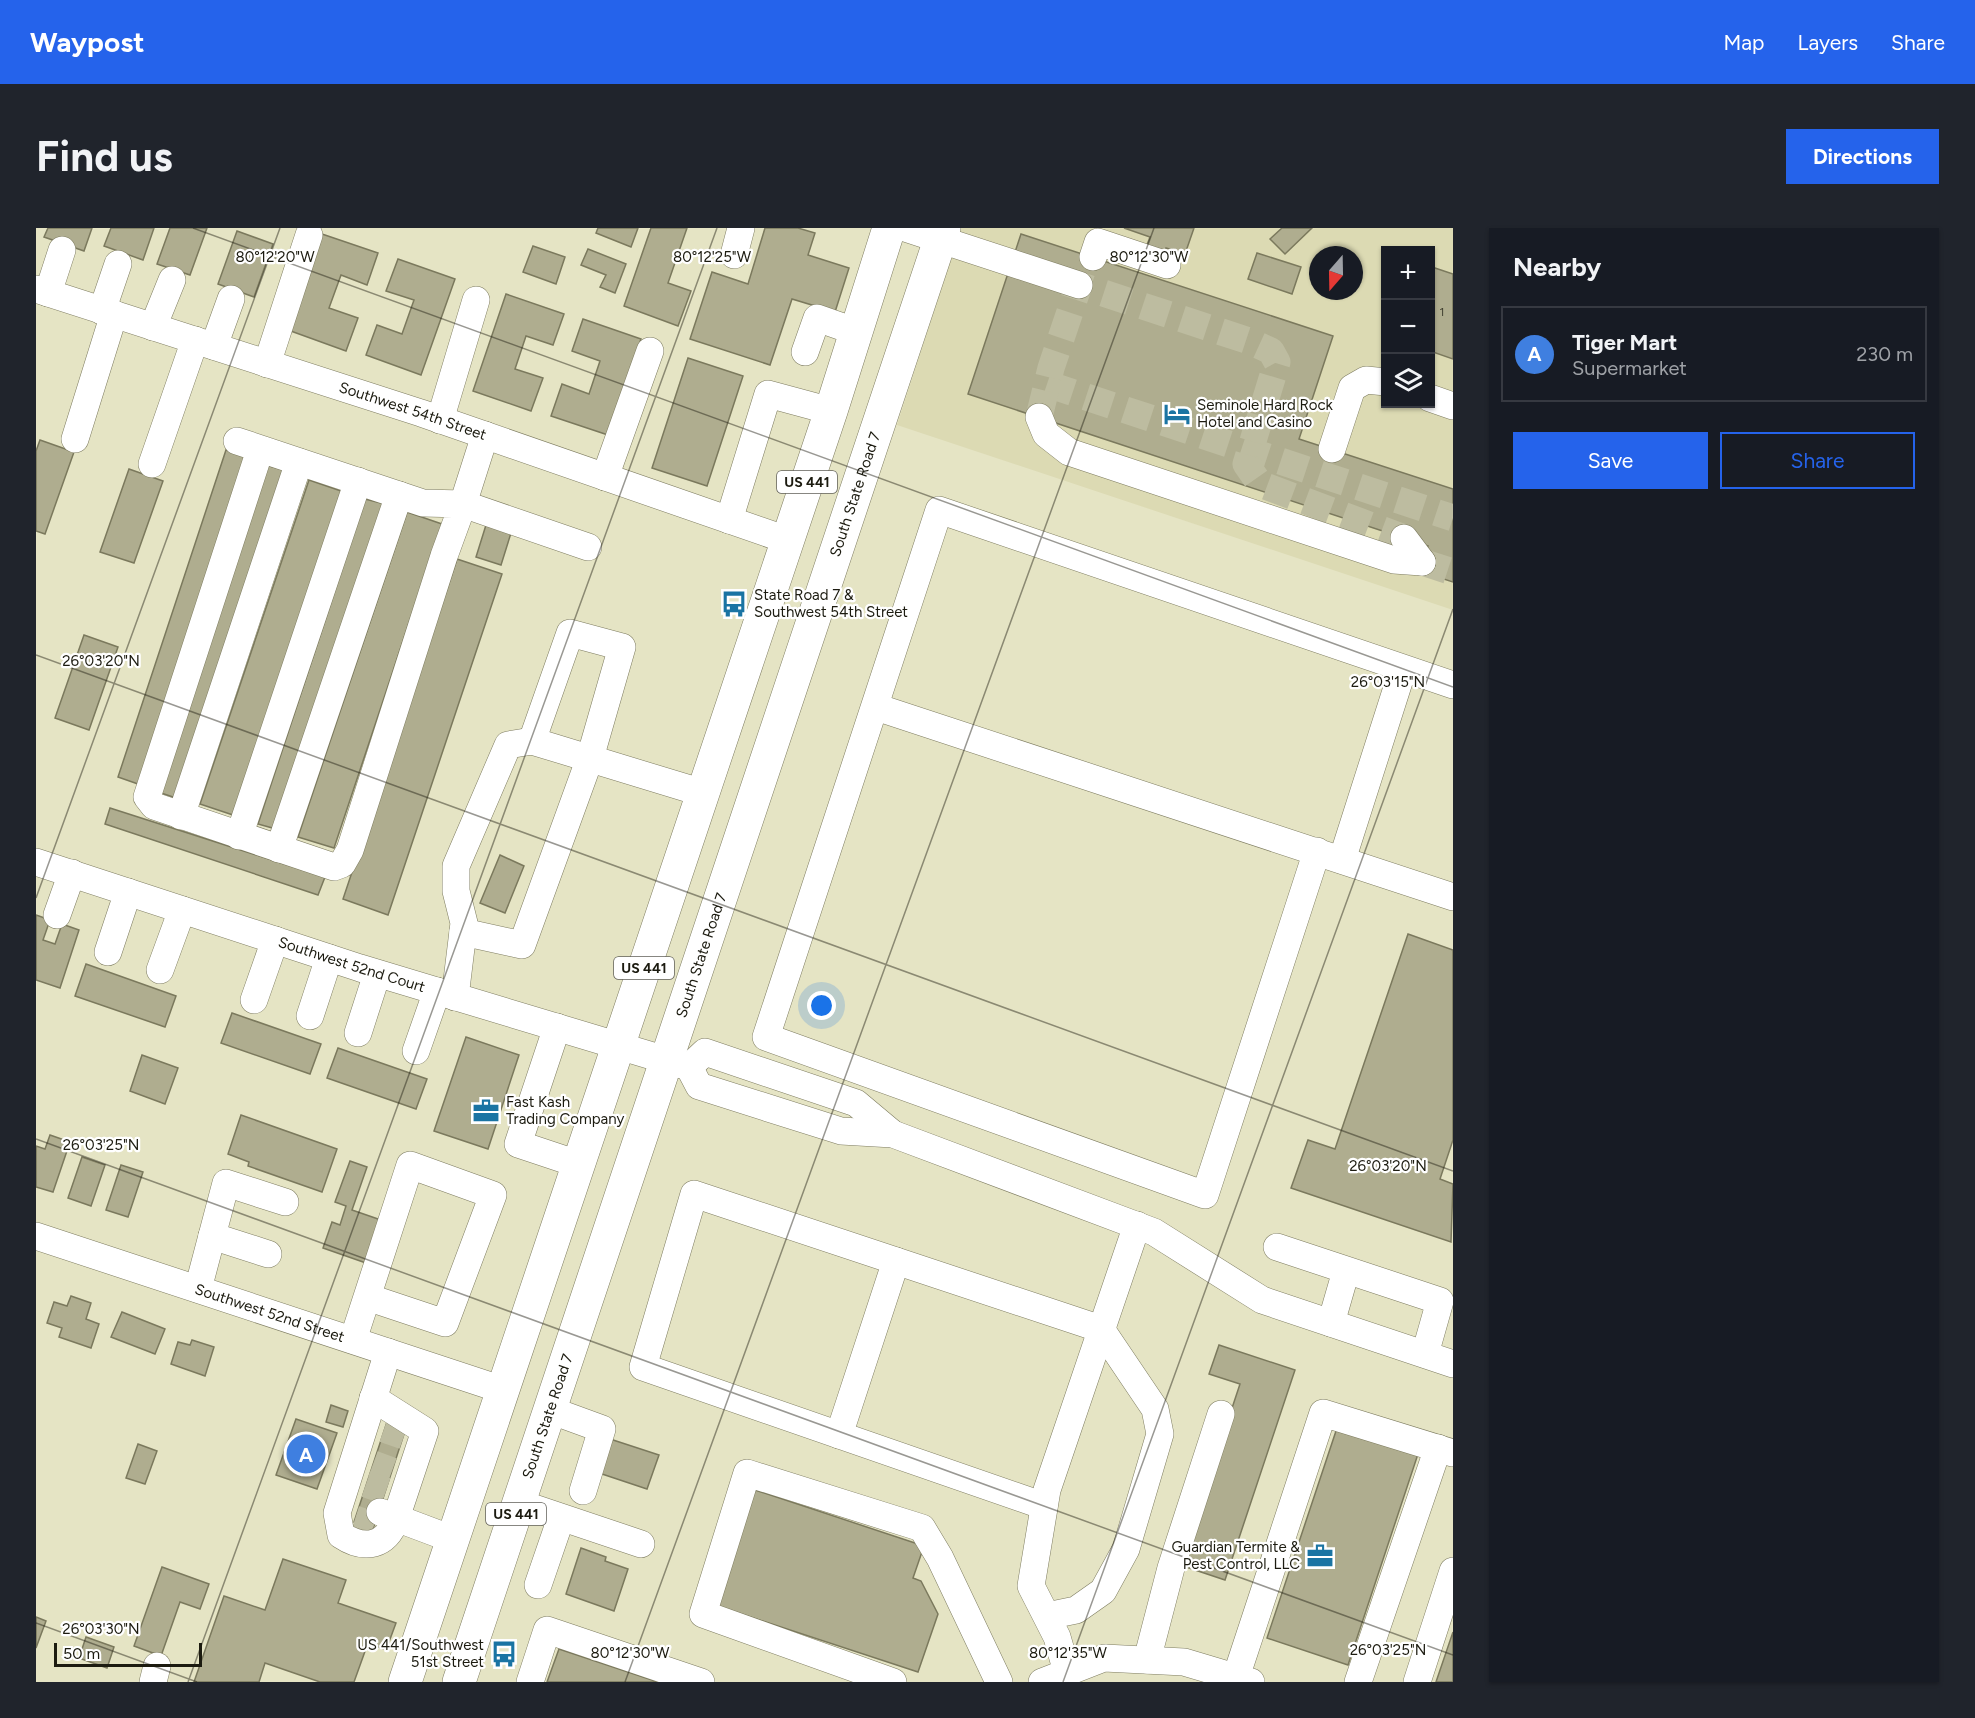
<!DOCTYPE html>
<html lang="en">
<head>
<meta charset="utf-8">
<style>
  :root { --surface:#171b24; --page:#20242c; --text:#f1f3f6; --muted:#9ea1a6; --line:#363941; --accent:#2563eb }
  body { margin:0; font-family:Figtree,sans-serif; background:var(--page); color:var(--text) }
  .controls { position:absolute; right:18px; top:18px; display:grid; overflow:hidden; border-radius:0px; box-shadow:0 2px 4px #0004 }
  .controls button { width:54px; height:54px; display:grid; place-items:center; padding:0; border:0; border-bottom:2px solid var(--line); background:var(--surface); color:var(--text); font:30px sans-serif }
  .compass { position:absolute; left:1273px; top:18px; width:54px; height:54px; border-radius:50%; background:var(--surface); box-shadow:0 2px 4px #0004; rotate:200deg }
  .scale { position:absolute; left:18px; bottom:15px; width:148px; box-sizing:border-box; padding-left:6px; border:3px solid #1c1b10; border-top:0; font-size:16px; line-height:21px; white-space:nowrap; color:#1c1b10; -webkit-text-stroke:4px #fff; paint-order:stroke }
  .you { position:absolute; left:786px; top:778px; width:21px; height:21px; margin:-15px; border:4px solid #fff; border-radius:50%; background:#1a73e8; box-shadow:0 0 0 9px #1a73e833 }
  .badge { display:grid; place-items:center; width:39px; height:39px; border-radius:50%; background:var(--accent); color:#fff; font-size:20px; font-weight:700 }
  .pin { position:absolute; translate:-50% -50%; border:3px solid #fff; box-shadow:0 2px 6px #0006 }
  .list { margin:0; padding:0; list-style:none }
  h2 { display:flex; justify-content:space-between; align-items:center; height:78px; margin:0; padding:0 24px; font-size:26px }
  h2 small { font-size:20px; font-weight:400; color:var(--muted) }
  .list li { display:grid; grid-template-columns:39px 1fr auto; gap:18px; align-items:center; box-sizing:border-box; height:96px; margin:0 12px 12px; padding:0 12px; border:2px solid var(--line); border-radius:0px }
  .list b { display:block; font-size:22px; white-space:nowrap }
  .list p { margin:0; font-size:20px; white-space:nowrap; color:var(--muted) }
  .list em { font-size:20px; font-style:normal; color:var(--muted) }
  .actions { display:flex; gap:12px; padding:18px 24px }
  .actions a { flex:1; padding:14px 0; border:2px solid var(--accent); border-radius:0px; text-align:center; font-size:21px; color:var(--accent) }
  .actions .main { background:var(--accent); color:#fff }
  .icon { flex:none; width:33px; height:33px; fill:none; stroke:currentColor; stroke-width:2; stroke-linecap:round; stroke-linejoin:round }
  .map { position:relative; flex:none; width:1417px; height:1454px; overflow:hidden; border-radius:0px }
  header { display:flex; align-items:center; gap:36px; box-sizing:border-box; height:84px; padding:0 30px; background:var(--accent); color:#fff }
  header strong { font-size:28px }
  nav { display:flex; gap:33px; margin-inline-start:auto; font-size:21px }
  .intro { display:flex; align-items:center; justify-content:space-between; box-sizing:border-box; height:144px; padding:0 36px }
  h1 { margin:0; font-size:42px }
  .button { padding:15px 27px; border-radius:0px; background:var(--accent); color:#fff; font-size:21px; font-weight:700 }
  main { display:flex; gap:36px; padding:0 36px }
  aside { flex:1; background:var(--surface); border-radius:0px; box-shadow:0 2px 4px #0004 }
  .map>svg:first-child { display:block }
  .built { fill:#dcdab3; fill-rule:evenodd }
  .building { fill:#afad8f; stroke:#7b795d; stroke-width:1.5 }
  .lines { fill:none; stroke-linecap:round; stroke-linejoin:round }
  .minor-tunnel { stroke:#bdbca0; stroke-width:27; stroke-dasharray:27 14; stroke-linecap:butt }
  .minor-casing { stroke:#7e7c60; stroke-width:28 }
  .major-casing { stroke:#7e7c60; stroke-width:34 }
  .minor { stroke:#fff; stroke-width:27 }
  .major { stroke:#fff; stroke-width:33 }
  .ticks { fill:none; stroke:#1c1b10; stroke-width:1.5; stroke-opacity:0.45 }
  .labels { text-anchor:middle; stroke-width:4.5; stroke-linejoin:round; paint-order:stroke }
  .number-label { font-size:12px; fill:#414030 }
  .shield { fill:#fff; stroke:#605f58; stroke-width:1.5 }
  .shield-label { font-size:14px; font-weight:bold; fill:#1c1b10 }
  .poi-label { font-size:15px; fill:#1c1b10; stroke:#fff; text-anchor:start }
  .street-label { font-size:15px; fill:#1c1b10; stroke:#fff }
  .ticks-label { font-size:15px; text-anchor:middle; fill:#1c1b10; stroke:#fff; stroke-width:4.5; stroke-linejoin:round; paint-order:stroke }
</style>
</head>
<body>
<header>
<strong>Waypost</strong>
<nav><a>Map</a><a>Layers</a><a>Share</a></nav>
</header>
<div class="intro"><h1>Find us</h1><a class="button">Directions</a></div>
<main>
<div class="map">
<svg width="1417" height="1454" viewBox="0 0 1417 1454">
  <rect width="100%" height="100%" fill="#e5e4c4"/>
  <path class="built" d="M925,0H1417V382L861,197ZM1350,22H1394V176H1350ZM1282,27H1318V63H1282Z"/>
  <g class="building">
    <polygon points="12,0 56,0 48,23 8,9"/>
    <polygon points="75,0 118,0 107,32 68,18"/>
    <polygon points="134,0 171,0 154,47 121,36"/>
    <polygon points="562,0 602,0 595,19 560,5"/>
    <polygon points="615,0 651,0 632,55 655,63 642,98 588,78"/>
    <polygon points="729,0 762,0 779,5 772,27 813,40 799,84 756,71 734,137 654,111 676,44 712,56"/>
    <polygon points="1088,0 1158,0 1149,26 1130,20 1127,29 1109,22 1114,9"/>
    <polygon points="1246,0 1276,0 1249,26 1234,11"/>
    <polygon points="201,3 237,16 218,69 182,56"/>
    <polygon points="286,6 342,25 331,57 305,47 293,80 322,90 310,123 252,102"/>
    <polygon points="985,6 1297,108 1263,211 1417,261 1417,354 1383,343 1392,318 932,166"/>
    <polygon points="497,18 529,29 520,56 487,44"/>
    <polygon points="552,21 590,36 579,65 564,59 570,47 545,37"/>
    <polygon points="1221,25 1265,39 1256,66 1212,51"/>
    <polygon points="362,31 419,51 385,147 330,127 341,97 366,106 378,72 350,63"/>
    <polygon points="1396,39 1417,46 1417,131 1394,123"/>
    <polygon points="470,66 528,86 517,117 490,108 479,141 507,150 495,183 437,163"/>
    <polygon points="547,91 605,111 572,207 515,188 526,156 553,166 564,133 536,123"/>
    <polygon points="652,130 707,148 671,258 616,240"/>
    <polygon points="4,212 38,224 9,306 0,303 0,223"/>
    <polygon points="190,222 212,228 102,556 82,549"/>
    <polygon points="230,237 252,243 143,571 122,564"/>
    <polygon points="93,241 127,253 98,335 64,324"/>
    <polygon points="273,252 308,264 200,588 164,576"/>
    <polygon points="329,271 349,276 240,601 222,596"/>
    <polygon points="371,284 406,296 298,620 262,609"/>
    <polygon points="450,297 475,305 465,337 440,329"/>
    <polygon points="421,331 466,346 352,687 307,671"/>
    <polygon points="48,407 82,419 53,502 19,490"/>
    <polygon points="74,580 289,649 282,667 69,596"/>
    <polygon points="464,627 488,638 469,685 444,675"/>
    <polygon points="0,687 14,692 7,712 19,716 26,696 43,702 24,760 0,752"/>
    <polygon points="1372,706 1417,722 1417,912 1404,951 1417,956 1415,1014 1255,960 1272,912 1299,921"/>
    <polygon points="50,736 140,768 129,799 39,768"/>
    <polygon points="196,785 285,816 274,846 185,815"/>
    <polygon points="430,809 483,827 452,921 398,903"/>
    <polygon points="302,820 391,851 380,881 291,850"/>
    <polygon points="106,827 142,840 129,876 94,863"/>
    <polygon points="205,887 301,921 286,964 212,938 213,934 192,926"/>
    <polygon points="14,907 34,914 17,964 0,959 0,918 9,921"/>
    <polygon points="46,929 69,937 55,978 32,970"/>
    <polygon points="314,933 331,939 316,982 345,992 330,1035 287,1020 296,994 304,997 310,978 299,974"/>
    <polygon points="85,937 107,944 92,989 70,982"/>
    <polygon points="35,1068 55,1075 50,1091 63,1096 55,1120 23,1109 26,1100 11,1095 18,1074 31,1078"/>
    <polygon points="86,1084 129,1101 119,1126 75,1109"/>
    <polygon points="156,1112 178,1119 169,1148 135,1136 142,1114 154,1117"/>
    <polygon points="1183,1117 1259,1142 1189,1352 1144,1337 1204,1156 1173,1146"/>
    <polygon points="295,1177 312,1183 307,1199 290,1194"/>
    <polygon points="260,1191 301,1205 281,1261 240,1247"/>
    <polygon points="351,1194 370,1200 337,1301 318,1294"/>
    <polygon points="1301,1200 1382,1226 1312,1437 1231,1410"/>
    <polygon points="571,1210 623,1227 611,1261 560,1244"/>
    <polygon points="102,1216 121,1223 109,1256 90,1250"/>
    <polygon points="719,1262 888,1318 877,1350 885,1353 902,1386 882,1444 681,1378"/>
    <polygon points="545,1320 570,1329 569,1333 592,1341 578,1383 530,1366"/>
    <polygon points="247,1331 310,1352 302,1375 360,1395 350,1422 332,1415 318,1454 284,1454 229,1435 223,1454 158,1454 188,1368 229,1382"/>
    <polygon points="126,1339 173,1356 164,1381 144,1374 125,1428 98,1418"/>
    <polygon points="0,1389 10,1393 0,1420"/>
    <polygon points="1417,1404 1417,1454 1400,1454"/>
    <polygon points="50,1409 78,1419 71,1440 43,1430"/>
    <polygon points="523,1421 622,1454 511,1454"/>
  </g>
  <g class="lines">
    <g class="minor-tunnel">
      <polyline points="1011,156 1417,290"/>
      <polyline points="1003,189 1015,140 1043,57 1213,113 1235,123 1241,134 1210,236 1224,256 1368,310"/>
      <polyline points="1386,334 1417,344"/>
      <polyline points="348,1201 368,1208"/>
      <polyline points="337,1236 356,1243"/>
      <polyline points="330,1256 350,1263"/>
      <polyline points="319,1291 338,1297"/>
    </g>
    <g class="minor-casing">
      <g id="minor">
        <polyline points="869,0 1043,57"/>
        <polyline points="698,27 705,0"/>
        <polyline points="1057,29 1062,14 1131,37"/>
        <path id="s1" d="M0,61L385,185L751,312"/>
        <polyline points="12,65 26,22"/>
        <polyline points="66,83 82,36"/>
        <polyline points="117,99 136,52"/>
        <polyline points="178,118 195,71"/>
        <polyline points="769,124 781,90 821,104"/>
        <polyline points="231,136 273,7"/>
        <polyline points="1394,170 1417,178"/>
        <polyline points="1003,189 1010,206 1033,224 1358,332 1386,334"/>
        <polyline points="404,192 440,72"/>
        <polyline points="449,207 427,276 552,319"/>
        <polyline points="39,211 78,86"/>
        <polyline points="201,213 387,275 427,276 408,328 314,622 306,636 298,639 118,578 111,569 224,222"/>
        <polyline points="1296,221 1316,160 1330,152 1350,154"/>
        <polyline points="116,236 159,112"/>
        <polyline points="569,249 614,123"/>
        <polyline points="693,292 732,166 795,183"/>
        <polyline points="1368,310 1386,334"/>
        <polyline points="840,479 1417,669"/>
        <polyline points="145,588 263,234"/>
        <polyline points="203,608 322,253"/>
        <polyline points="243,621 363,267"/>
        <polyline points="1281,623 1169,967 730,809 903,282 1417,457"/>
        <polyline points="1306,632 1367,441"/>
        <path id="s2" d="M0,634L324,740L653,839L663,858L805,903L857,906L1118,1004L1226,1072L1417,1136"/>
        <polyline points="21,687 36,645"/>
        <polyline points="427,704 486,717 554,530 586,419 534,405 496,513"/>
        <polyline points="72,724 92,664"/>
        <polyline points="124,742 146,682"/>
        <polyline points="419,769 428,695 420,663 420,638 472,517 496,513 667,565"/>
        <polyline points="218,772 239,712"/>
        <polyline points="274,788 293,730"/>
        <polyline points="521,799 482,916 542,936"/>
        <polyline points="322,805 341,746"/>
        <polyline points="380,823 401,763"/>
        <polyline points="653,839 669,824 820,875 857,906"/>
        <path id="s3" d="M0,1008L467,1162"/>
        <polyline points="176,1008 232,1026"/>
        <polyline points="1241,1019 1404,1073 1389,1126"/>
        <polyline points="162,1061 190,955 249,974"/>
        <polyline points="1295,1095 1310,1043"/>
        <polyline points="317,1112 374,937 457,967 409,1095 331,1069"/>
        <path d="M352,1124L301,1285L305,1307C329,1323 351,1318 360,1290L416,1311"/>
        <polyline points="337,1170 389,1203 360,1290 344,1284"/>
        <polyline points="514,1182 566,1201 547,1263"/>
        <polyline points="803,1207 860,1033"/>
        <polyline points="483,1275 605,1316"/>
        <polyline points="1008,1278 607,1139 658,966 1065,1101 1119,1181 1124,1206 1090,1321 1067,1363 1040,1382 1011,1388"/>
        <polyline points="502,1357 525,1290"/>
        <polyline points="1111,1432 1135,1340 1185,1186"/>
        <polyline points="1031,1444 1021,1409 995,1358 1011,1262 1101,997"/>
        <polyline points="1200,1449 1287,1185 1417,1225"/>
        <polyline points="117,1454 121,1438"/>
        <polyline points="494,1454 511,1402 665,1454"/>
        <polyline points="857,1454 667,1386 711,1245 886,1300 904,1330 963,1454"/>
        <polyline points="1006,1454 1068,1430 1148,1434 1215,1454"/>
        <polyline points="1322,1454 1402,1220"/>
        <polyline points="1381,1454 1417,1343"/>
      </g>
    </g>
    <g class="major-casing">
      <g id="major">
        <polyline points="369,1454 795,183 853,0"/>
        <path id="s4" d="M423,1454L908,0"/>
      </g>
    </g>
    <use href="#minor" class="minor"/>
    <use href="#major" class="major"/>
  </g>
  <path class="ticks" d="M157,0L1417,459M0,427L1417,943M0,670L244,0M0,911L1417,1427M0,1395L161,1454M152,1454L681,0M589,1454L1118,0M1027,1454L1417,381"/>
  <defs>
    <g id="hotel-bare" transform="scale(2.07)"><path d="M-6-4.5h1.5V1H6V5H4.5V3h-9V5H-6ZM-4 0a1.8 1.8 0 1 1 3.6 0ZM.5 0V-2.5h3Q6-2.5 6 0Z" fill="#1a74a3" stroke="#fff" stroke-width="2.5" paint-order="stroke"/></g>
    <g id="bus-bare" transform="scale(2.07)"><path d="M-5-6H5V4H4V6H2V4H-2V6H-4V4H-5ZM-3.5-4V0h7V-4ZM-3.5 1.2v1.5H-2V1.2ZM2 1.2v1.5H3.5V1.2Z" fill="#1a74a3" stroke="#fff" stroke-width="2.5" paint-order="stroke"/></g>
    <g id="office-bare" transform="scale(2.07)"><path d="M-6-3h4V-5.5h4V-3h4V5H-6ZM-1-4.5V-3h2v-1.5ZM-6 0V1H6V0Z" fill="#1a74a3" stroke="#fff" stroke-width="2.5" paint-order="stroke"/></g>
  </defs>
  <g fill-rule="evenodd">
    <use href="#hotel-bare" x="1141" y="186"/>
    <use href="#bus-bare" x="698" y="376"/>
    <use href="#office-bare" x="450" y="883"/>
    <use href="#office-bare" x="1284" y="1328"/>
    <use href="#bus-bare" x="468" y="1426"/>
  </g>
  <g class="labels">
    <g class="number-label">
      <text x="1406" y="88">1</text>
    </g>
    <g class="shield">
      <rect x="741" y="243" width="60" height="22" rx="4.5"/>
      <rect x="578" y="729" width="60" height="22" rx="4.5"/>
      <rect x="450" y="1275" width="60" height="22" rx="4.5"/>
    </g>
    <g class="shield-label">
      <text x="771" y="259">US 441</text>
      <text x="608" y="745">US 441</text>
      <text x="480" y="1291">US 441</text>
    </g>
    <g class="poi-label">
      <text x="1161" y="182">Seminole Hard Rock<tspan x="1161" dy="17">Hotel and Casino</tspan></text>
      <text x="718" y="372">State Road 7 &amp;<tspan x="718" dy="17">Southwest 54th Street</tspan></text>
      <text x="470" y="879">Fast Kash<tspan x="470" dy="17">Trading Company</tspan></text>
      <text x="1264" y="1324" text-anchor="end">Guardian Termite &amp;<tspan x="1264" dy="17">Pest Control, LLC</tspan></text>
      <text x="448" y="1422" text-anchor="end">US 441/Southwest<tspan x="448" dy="17">51st Street</tspan></text>
    </g>
    <g class="street-label">
      <text dy="5" stroke="none"><textPath href="#s1" startOffset="396">Southwest 54th Street</textPath></text>
      <text dy="5" stroke="none"><textPath href="#s4" startOffset="1252">South State Road 7</textPath></text>
      <text dy="5" stroke="none"><textPath href="#s4" startOffset="766">South State Road 7</textPath></text>
      <text dy="5" stroke="none"><textPath href="#s2" startOffset="332">Southwest 52nd Court</textPath></text>
      <text dy="5" stroke="none"><textPath href="#s3" startOffset="246">Southwest 52nd Street</textPath></text>
      <text dy="5" stroke="none"><textPath href="#s4" startOffset="280">South State Road 7</textPath></text>
    </g>
  </g>
  <g class="ticks-label">
    <text x="676" y="34">80°12'25"W</text>
    <text x="1113" y="34">80°12'30"W</text>
    <text x="239" y="34">80°12'20"W</text>
    <text x="65" y="438">26°03'20"N</text>
    <text x="1352" y="459">26°03'15"N</text>
    <text x="65" y="922">26°03'25"N</text>
    <text x="1352" y="943">26°03'20"N</text>
    <text x="65" y="1406">26°03'30"N</text>
    <text x="1352" y="1427">26°03'25"N</text>
    <text x="594" y="1430">80°12'30"W</text>
    <text x="1032" y="1430">80°12'35"W</text>
  </g>
</svg>
<div class="controls">
<button>+</button>
<button>−</button>
<button><svg class="icon" aria-label="layers" viewBox="0 0 24 24"><path d="M12 4l9 5-9 5-9-5zM3 14l9 5 9-5"/></svg></button>
</div>
<svg class="compass" viewBox="-18 -18 36 36"><path d="M0-13l5 13h-10z" fill="#e53935"/><path d="M0 13l5-13h-10z" fill="#9ea1a6"/></svg>
<div class="scale">50 m</div>
<div class="you"></div>
<div class="pin badge" style="left:270px;top:1226px;background:#3f7fe0">A</div>
</div>
<aside>
<h2>Nearby<small></small></h2>
<ul class="list">
<li><span class="badge" style="background:#3f7fe0">A</span><div><b>Tiger Mart</b><p>Supermarket</p></div><em>230 m</em></li>
</ul>
<div class="actions"><a class="main">Save</a><a>Share</a></div>
</aside>
</main>
</body>
</html>
